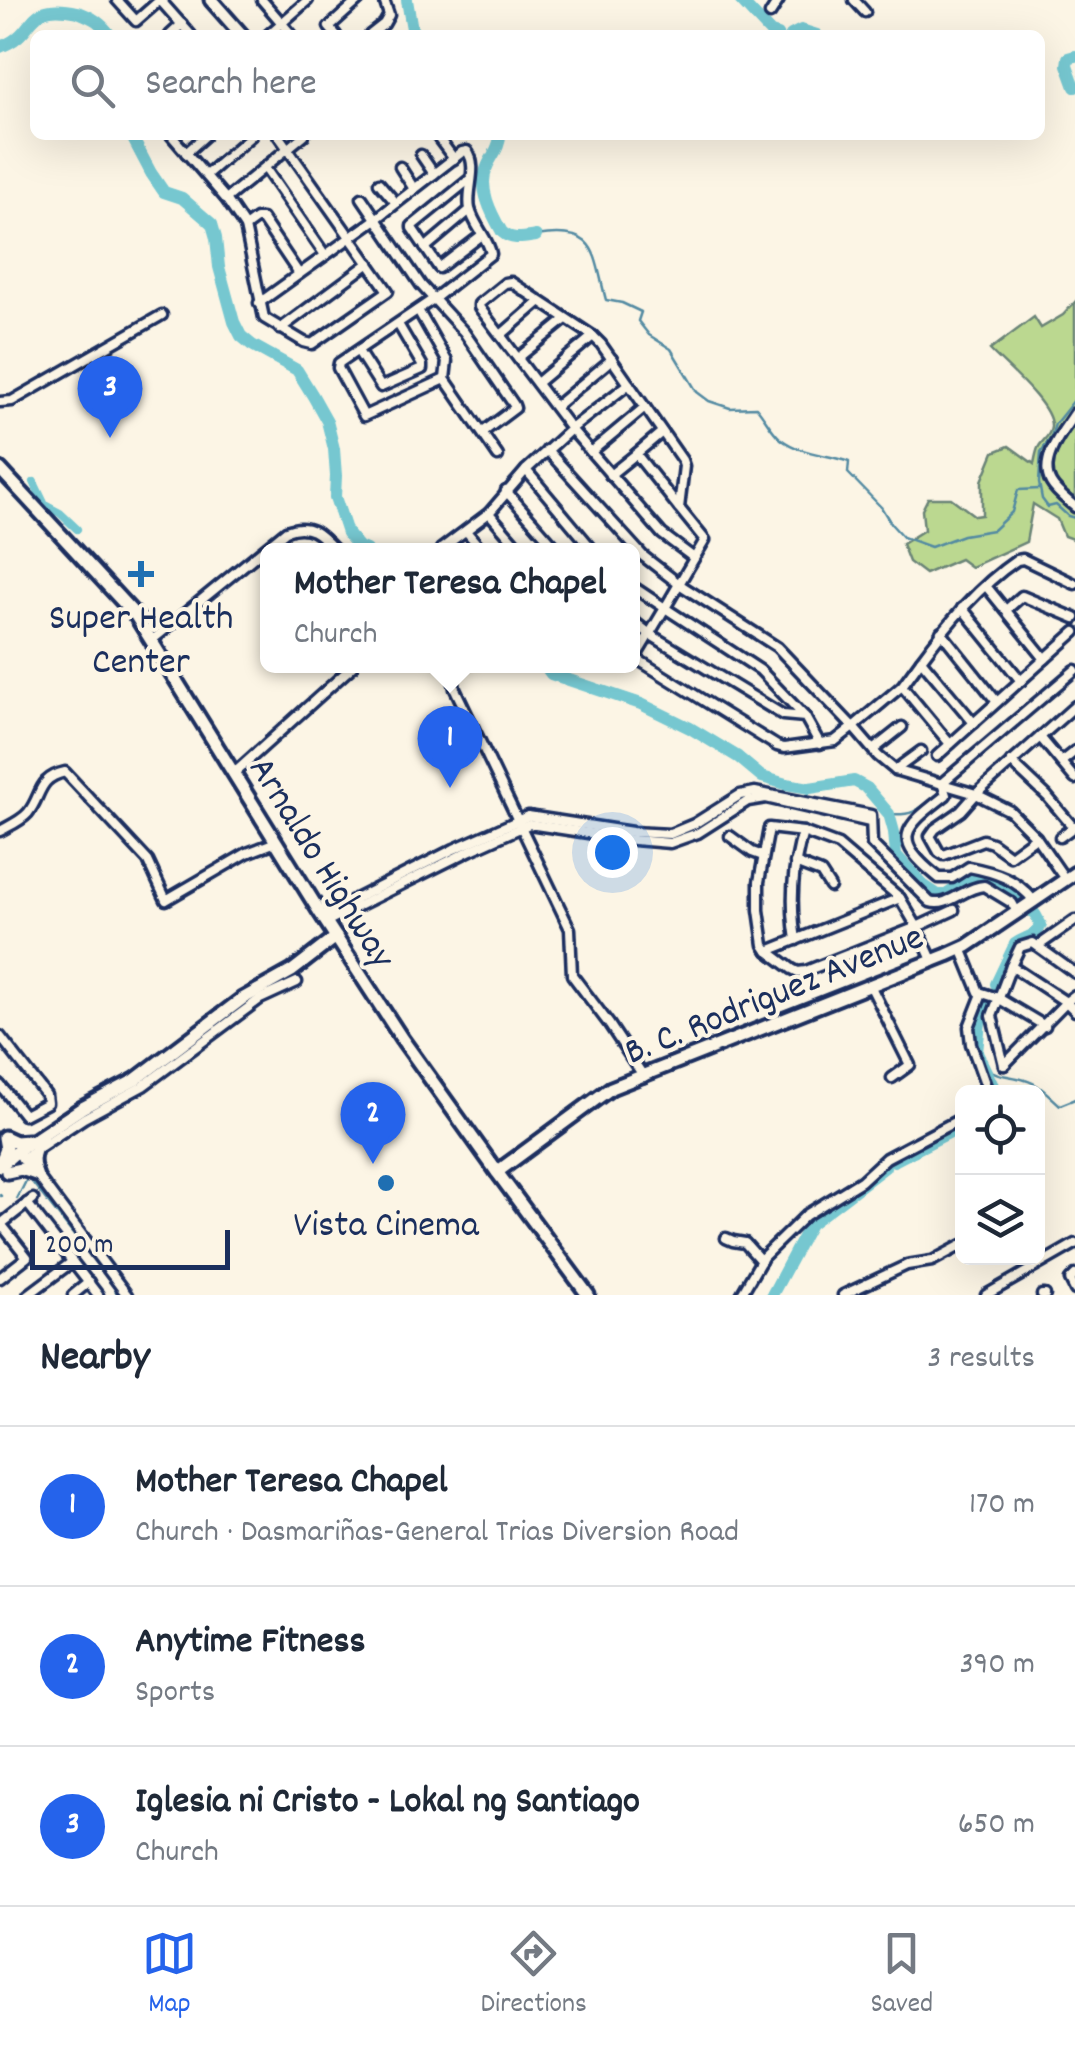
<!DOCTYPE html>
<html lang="en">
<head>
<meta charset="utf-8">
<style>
  :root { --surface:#fff; --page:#f6f6f7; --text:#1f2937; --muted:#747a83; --line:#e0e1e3; --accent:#2563eb }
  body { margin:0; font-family:Dekko,sans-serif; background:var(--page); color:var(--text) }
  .controls { position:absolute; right:30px; bottom:30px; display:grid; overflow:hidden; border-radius:15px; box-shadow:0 10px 40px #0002 }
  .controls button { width:90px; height:90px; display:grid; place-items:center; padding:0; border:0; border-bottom:2px solid var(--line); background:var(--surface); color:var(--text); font:50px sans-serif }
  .scale { position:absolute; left:30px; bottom:25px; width:200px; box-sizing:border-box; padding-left:10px; border:5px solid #1b2f5e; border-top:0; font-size:28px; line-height:35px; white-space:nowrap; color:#1b2f5e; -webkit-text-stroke:8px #fcf5e5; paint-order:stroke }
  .you { position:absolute; left:612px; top:852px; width:35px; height:35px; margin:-25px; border:8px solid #fff; border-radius:50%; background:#1a73e8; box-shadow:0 0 0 15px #1a73e833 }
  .badge { display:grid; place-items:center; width:65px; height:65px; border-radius:50%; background:var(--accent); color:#fff; font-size:32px; font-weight:700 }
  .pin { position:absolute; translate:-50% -82px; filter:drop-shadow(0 2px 5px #0008) }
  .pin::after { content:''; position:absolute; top:52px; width:35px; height:30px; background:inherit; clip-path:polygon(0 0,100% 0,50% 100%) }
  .popup { position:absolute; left:260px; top:543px; width:380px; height:130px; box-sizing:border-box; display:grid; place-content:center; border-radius:15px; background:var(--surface); filter:drop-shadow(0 2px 8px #0005); font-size:32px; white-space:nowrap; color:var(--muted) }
  .popup b { font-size:38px; color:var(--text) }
  .popup::after { content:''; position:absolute; left:50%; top:100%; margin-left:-20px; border:20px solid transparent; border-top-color:var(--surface) }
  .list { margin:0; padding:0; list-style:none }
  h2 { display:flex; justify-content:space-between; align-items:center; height:130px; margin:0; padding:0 40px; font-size:42px }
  h2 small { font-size:32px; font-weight:400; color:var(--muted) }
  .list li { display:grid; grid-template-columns:65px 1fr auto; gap:30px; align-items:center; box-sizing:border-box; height:160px; padding:0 40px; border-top:2px solid var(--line) }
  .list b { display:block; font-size:38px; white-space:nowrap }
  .list p { margin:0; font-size:32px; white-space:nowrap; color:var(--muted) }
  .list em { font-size:32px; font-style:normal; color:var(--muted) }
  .icon { flex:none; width:55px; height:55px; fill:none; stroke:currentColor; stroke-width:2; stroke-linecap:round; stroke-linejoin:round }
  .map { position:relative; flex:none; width:1075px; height:1295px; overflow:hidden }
  .search { position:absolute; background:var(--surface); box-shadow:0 10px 40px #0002; left:30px; right:30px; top:30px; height:110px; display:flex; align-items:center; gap:25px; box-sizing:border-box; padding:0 35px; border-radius:15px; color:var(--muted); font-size:38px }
  .sheet { height:610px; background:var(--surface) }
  nav { display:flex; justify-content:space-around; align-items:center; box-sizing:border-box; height:140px; border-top:2px solid var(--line); background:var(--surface); font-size:28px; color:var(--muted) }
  nav a { display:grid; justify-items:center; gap:5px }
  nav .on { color:var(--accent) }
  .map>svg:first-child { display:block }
  .green { fill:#bbd890; stroke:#6b8477; stroke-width:2.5 }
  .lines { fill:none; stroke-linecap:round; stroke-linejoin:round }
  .stream { stroke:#528aa2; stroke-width:2.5 }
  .canal { stroke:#76c7d0; stroke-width:8 }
  .river { stroke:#76c7d0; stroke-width:12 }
  .street-casing { stroke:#1b2f5e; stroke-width:15 }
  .secondary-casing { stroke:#1b2f5e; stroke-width:19 }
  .street { stroke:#fcf5e5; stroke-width:8 }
  .secondary { stroke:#fcf5e5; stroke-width:11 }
  .poi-dot { fill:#1f6fb2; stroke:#fcf5e5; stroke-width:4 }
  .labels { text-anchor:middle; stroke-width:8; stroke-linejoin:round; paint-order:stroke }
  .poi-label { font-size:38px; fill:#1b2f5e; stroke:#fcf5e5 }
  .street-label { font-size:38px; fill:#1b2f5e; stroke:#fcf5e5 }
</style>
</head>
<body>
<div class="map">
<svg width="1075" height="1295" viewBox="0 0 1075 1295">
  <rect width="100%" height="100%" fill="#fcf5e5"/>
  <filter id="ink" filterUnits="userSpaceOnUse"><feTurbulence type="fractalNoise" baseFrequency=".01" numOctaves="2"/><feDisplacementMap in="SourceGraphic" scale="20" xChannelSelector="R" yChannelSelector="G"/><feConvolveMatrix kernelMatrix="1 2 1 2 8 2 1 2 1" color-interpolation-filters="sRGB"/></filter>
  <g filter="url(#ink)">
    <path class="green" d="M1075,302V540L1064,536L1057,519L1033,504L1026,542L971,567L960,559L925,574L909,562L902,544L924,530L922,510L928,498H951L975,516L982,515V481L994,452L1009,446L1034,464C1035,459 1036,453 1038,448C1042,440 1050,437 1051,427C1053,405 1005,366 990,350L1034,317L1041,328L1063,315Z"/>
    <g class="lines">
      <g class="stream">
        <path d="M536,236C598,226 593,252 606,300L622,303L641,312L638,321L649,335L671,349L697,392L709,401L730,408L756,407C765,417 771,431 781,439C800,454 827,454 849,462L848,473L881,507L892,525L903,537L931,547L963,535L993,530L1012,512L1018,490L1040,489"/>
        <polyline points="1075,399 1055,424 1051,437 1041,452 1039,483 1042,499 1048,507 1056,505 1068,516 1075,518"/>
        <path d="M889,814C915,816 919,809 939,793"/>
        <path d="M985,1067C998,1077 1010,1075 1025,1080C1039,1084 1049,1095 1060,1105L1075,1099"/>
        <polyline points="0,1195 1,1196"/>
        <polyline points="17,1199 28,1177 113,1285 117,1294"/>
      </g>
      <polyline class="canal" points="34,482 45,505 60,513 77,529"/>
      <g class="river">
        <polyline points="407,0 412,29 416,35"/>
        <polyline points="740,0 771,33 778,35"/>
        <polyline points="791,35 801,30 817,35"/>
        <path d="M0,47C40,33 22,0 78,12C92,17 102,23 110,35"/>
        <polyline points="1075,56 1068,58 1067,65 1075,87"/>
        <polyline points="131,135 151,173 164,192 182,198 212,224 216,238 219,267 234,322 241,336 252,345 297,370 313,396 327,421 334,449 336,476 335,497 347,533 359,547 366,550"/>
        <path d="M500,135C500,148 492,155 487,167C478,188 491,213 502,232C512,241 523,238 536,236"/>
        <path d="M545,666L551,674L641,704L690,728L738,757L762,777L786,784L810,788L854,781L867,788L889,814L894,832L896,855L923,885L938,895H946L974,876C1004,885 1027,895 1041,925C1035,938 1025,936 1015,944L996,984"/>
        <polyline points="985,1002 980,1021 977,1053 996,1092"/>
        <polyline points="894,1161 962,1126"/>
        <polyline points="772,1295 810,1224 885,1167"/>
      </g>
      <g class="street-casing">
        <g id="street">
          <polyline points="117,0 136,21 160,0"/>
          <polyline points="160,0 191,35"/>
          <polyline points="262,0 292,35"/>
          <polyline points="854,0 865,12"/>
          <polyline points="770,14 779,0"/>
          <polyline points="170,35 182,24"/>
          <polyline points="268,35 308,0"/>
          <polyline points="336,35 329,27 359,0"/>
          <polyline points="370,35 384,24 389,15 384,0"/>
          <polyline points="171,135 226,199 245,227 264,318 304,342 312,344 388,291 278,135"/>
          <polyline points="439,139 454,159"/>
          <polyline points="186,153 206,135"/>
          <polyline points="421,155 434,174"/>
          <polyline points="400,167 414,189"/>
          <polyline points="265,168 325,255"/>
          <polyline points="206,175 252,135"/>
          <polyline points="470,179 412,226 412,228 439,268 482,235"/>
          <polyline points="379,183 396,203"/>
          <polyline points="362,198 421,285 464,332 514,405 515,408 483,432"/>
          <polyline points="226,199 304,135"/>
          <polyline points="245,227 256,219 262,219 299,274"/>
          <polyline points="425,248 470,210"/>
          <path d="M259,303L376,219L462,152L467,151C479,167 466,190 470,209C474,226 489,239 491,254L435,298L339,363L338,368L364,416L445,379"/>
          <polyline points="418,310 447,361 445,379 498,456"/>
          <polyline points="280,329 369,263"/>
          <polyline points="501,335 539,302"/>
          <polyline points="358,351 381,387 422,369 422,365 398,324"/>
          <polyline points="518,358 566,319"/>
          <polyline points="537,383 593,336"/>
          <polyline points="629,384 571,429 591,452 645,407"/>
          <polyline points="0,402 12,401 162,315"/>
          <polyline points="555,407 612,359"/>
          <path d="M1075,413C1063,431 1038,460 1051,483C1056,492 1067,500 1075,507"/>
          <polyline points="591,452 662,534 694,558"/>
          <polyline points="636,454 662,432"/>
          <polyline points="526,470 593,550"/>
          <polyline points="610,475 636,454 679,508"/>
          <polyline points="506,491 558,550"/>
          <polyline points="489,513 521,550"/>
          <polyline points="466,531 482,550"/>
          <polyline points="443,550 441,549 489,513 526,470 571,429 479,307 479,304 505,283 511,282 593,336 601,344 682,460 684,466 679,508 705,540 679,584 643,556 547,450"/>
          <polyline points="632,586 665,608 635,658"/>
          <polyline points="986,586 1045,659"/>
          <polyline points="962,608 1021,681"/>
          <polyline points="1006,610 1022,596 1075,618"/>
          <polyline points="632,620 651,635 783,715 805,717 820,744"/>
          <polyline points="941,632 997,702"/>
          <path d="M151,641L286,531C309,522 320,534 335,550"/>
          <polyline points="632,656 777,746 784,748 835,741 853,727 777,647 679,584 665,608 760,670 805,717"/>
          <polyline points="921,660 902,686 950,744"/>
          <polyline points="451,666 455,689 570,929 572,975 609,1024 644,1077"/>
          <polyline points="902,686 853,727 878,756 895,770 976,794 1010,811 1036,837 1065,879"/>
          <path d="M974,723L921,660C949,622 979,586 1017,560L1023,559L1075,584"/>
          <polyline points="1040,737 1075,779"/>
          <polyline points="873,750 902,727"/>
          <polyline points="937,756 1075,632"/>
          <polyline points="1011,762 1047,796 1073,827"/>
          <polyline points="1061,762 1075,751"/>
          <polyline points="895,770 921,751"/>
          <polyline points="233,774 353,666"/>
          <path d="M0,831C9,826 21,821 28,813C42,796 37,778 65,772L148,861L166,900L247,853L276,842"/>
          <polyline points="730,836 752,852 763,856"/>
          <polyline points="1036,837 1010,856 992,843 983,840 944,855 939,852 930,836 935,829 961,811 976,794 1075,706"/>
          <polyline points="1060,837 1075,826"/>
          <polyline points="795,863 821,873 830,887"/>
          <path d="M1034,901C1017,879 995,872 969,867L952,878H939C888,838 905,827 946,795L942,783L1075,670"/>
          <path d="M322,916L454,849L528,816L632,832L670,834L694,824L740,795L755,792L871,815L872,844L930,902C949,908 964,887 984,886L1012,903L1017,912"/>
          <polyline points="326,922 471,850 529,824 634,840 670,843 698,833 748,801 766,798 870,822"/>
          <path d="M796,940C790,903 792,868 803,832"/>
          <polyline points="1038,946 1075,920"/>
          <polyline points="961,948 979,992 998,998 1045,1026"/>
          <polyline points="768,951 900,898"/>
          <polyline points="933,962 917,927 900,898 838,845 803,832 769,828 759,882 759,910 764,945 768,951 792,969 798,972 806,971 917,927 954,910"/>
          <polyline points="870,985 910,1065 892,1078"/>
          <polyline points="982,994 969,1027 971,1044 988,1092"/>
          <polyline points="1075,995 1066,1002 1075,1011"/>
          <polyline points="1004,1065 992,1016 1011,966 1020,947 1033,943 1075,973"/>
          <polyline points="1004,1065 1066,1002 1011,966"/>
          <polyline points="0,1085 24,1115 47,1103 46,1095 0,1036"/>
          <polyline points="20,1156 40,1179 127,1295"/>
          <polyline points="22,1159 84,1118 143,1086 260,999 297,982"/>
          <polyline points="27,1203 98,1295"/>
          <polyline points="726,1238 733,1241 745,1243 761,1261"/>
          <polyline points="1075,1275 1070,1280 1075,1290"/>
          <polyline points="0,1278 27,1257 1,1224 33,1199"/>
          <polyline points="28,1295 72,1262"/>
          <polyline points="73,1295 89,1282"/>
          <polyline points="741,1295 763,1257 806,1215 861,1181 886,1158 962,1118"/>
          <polyline points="843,1295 907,1265 932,1261 962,1245"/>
          <polyline points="986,1295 1075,1244"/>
          <polyline points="1042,1295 1045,1295"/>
        </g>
      </g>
      <g class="secondary-casing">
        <g id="secondary">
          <polyline points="211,0 242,35"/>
          <polyline points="0,469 136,616 319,911 402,1039 497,1172 588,1295"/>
          <polyline points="1,1162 6,1149 4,1137 15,1142 28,1141"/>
          <polyline points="0,1166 16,1152 82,1108 135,1080 242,999 292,971 336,937"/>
          <polyline points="7,1172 21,1169 36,1174"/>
          <polyline points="497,1172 611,1088 947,955 967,946 1075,873"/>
          <path d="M36,1174C30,1159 34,1150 42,1137"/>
        </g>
      </g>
      <use href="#street" class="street"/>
      <use href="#secondary" class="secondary"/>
    </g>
  </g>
  <g class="poi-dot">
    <path d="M136 559h10v10h10v10h-10v10h-10v-10h-10v-10h10z"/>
    <circle cx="386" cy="1183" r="10"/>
  </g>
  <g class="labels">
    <g class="poi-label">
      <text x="141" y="628">Super Health<tspan x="141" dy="44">Center</tspan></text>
      <text x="386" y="1235">Vista Cinema</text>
    </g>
    <g class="street-label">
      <text transform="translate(324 861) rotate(58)" y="13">Arnaldo Highway</text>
      <text transform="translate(773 992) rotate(-22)" y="13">B. C. Rodriguez Avenue</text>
    </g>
  </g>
</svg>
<div class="controls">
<button><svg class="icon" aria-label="locate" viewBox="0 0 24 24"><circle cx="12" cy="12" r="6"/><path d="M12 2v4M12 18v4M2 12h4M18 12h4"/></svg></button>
<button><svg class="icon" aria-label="layers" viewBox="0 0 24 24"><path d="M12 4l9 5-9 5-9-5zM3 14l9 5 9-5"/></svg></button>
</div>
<div class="scale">200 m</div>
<div class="you"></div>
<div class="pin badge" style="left:450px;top:788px">1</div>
<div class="popup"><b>Mother Teresa Chapel</b>Church</div>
<div class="pin badge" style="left:373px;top:1164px">2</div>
<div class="pin badge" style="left:110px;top:438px">3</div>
<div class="search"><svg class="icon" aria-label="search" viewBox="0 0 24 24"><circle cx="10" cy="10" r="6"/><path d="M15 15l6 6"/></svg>Search here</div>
</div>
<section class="sheet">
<h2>Nearby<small>3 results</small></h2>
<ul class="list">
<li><span class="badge">1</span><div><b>Mother Teresa Chapel</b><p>Church · Dasmariñas-General Trias Diversion Road</p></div><em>170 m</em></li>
<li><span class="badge">2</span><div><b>Anytime Fitness</b><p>Sports</p></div><em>390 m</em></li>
<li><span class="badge">3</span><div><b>Iglesia ni Cristo - Lokal ng Santiago</b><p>Church</p></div><em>650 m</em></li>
</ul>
</section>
<nav>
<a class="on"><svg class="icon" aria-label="map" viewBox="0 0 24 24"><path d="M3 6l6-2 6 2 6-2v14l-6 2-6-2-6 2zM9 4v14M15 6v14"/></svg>Map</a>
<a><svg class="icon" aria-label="directions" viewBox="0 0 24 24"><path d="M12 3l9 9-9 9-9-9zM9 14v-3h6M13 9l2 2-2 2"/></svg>Directions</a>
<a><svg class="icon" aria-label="saved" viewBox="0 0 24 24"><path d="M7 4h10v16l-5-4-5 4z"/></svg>Saved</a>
</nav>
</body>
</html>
